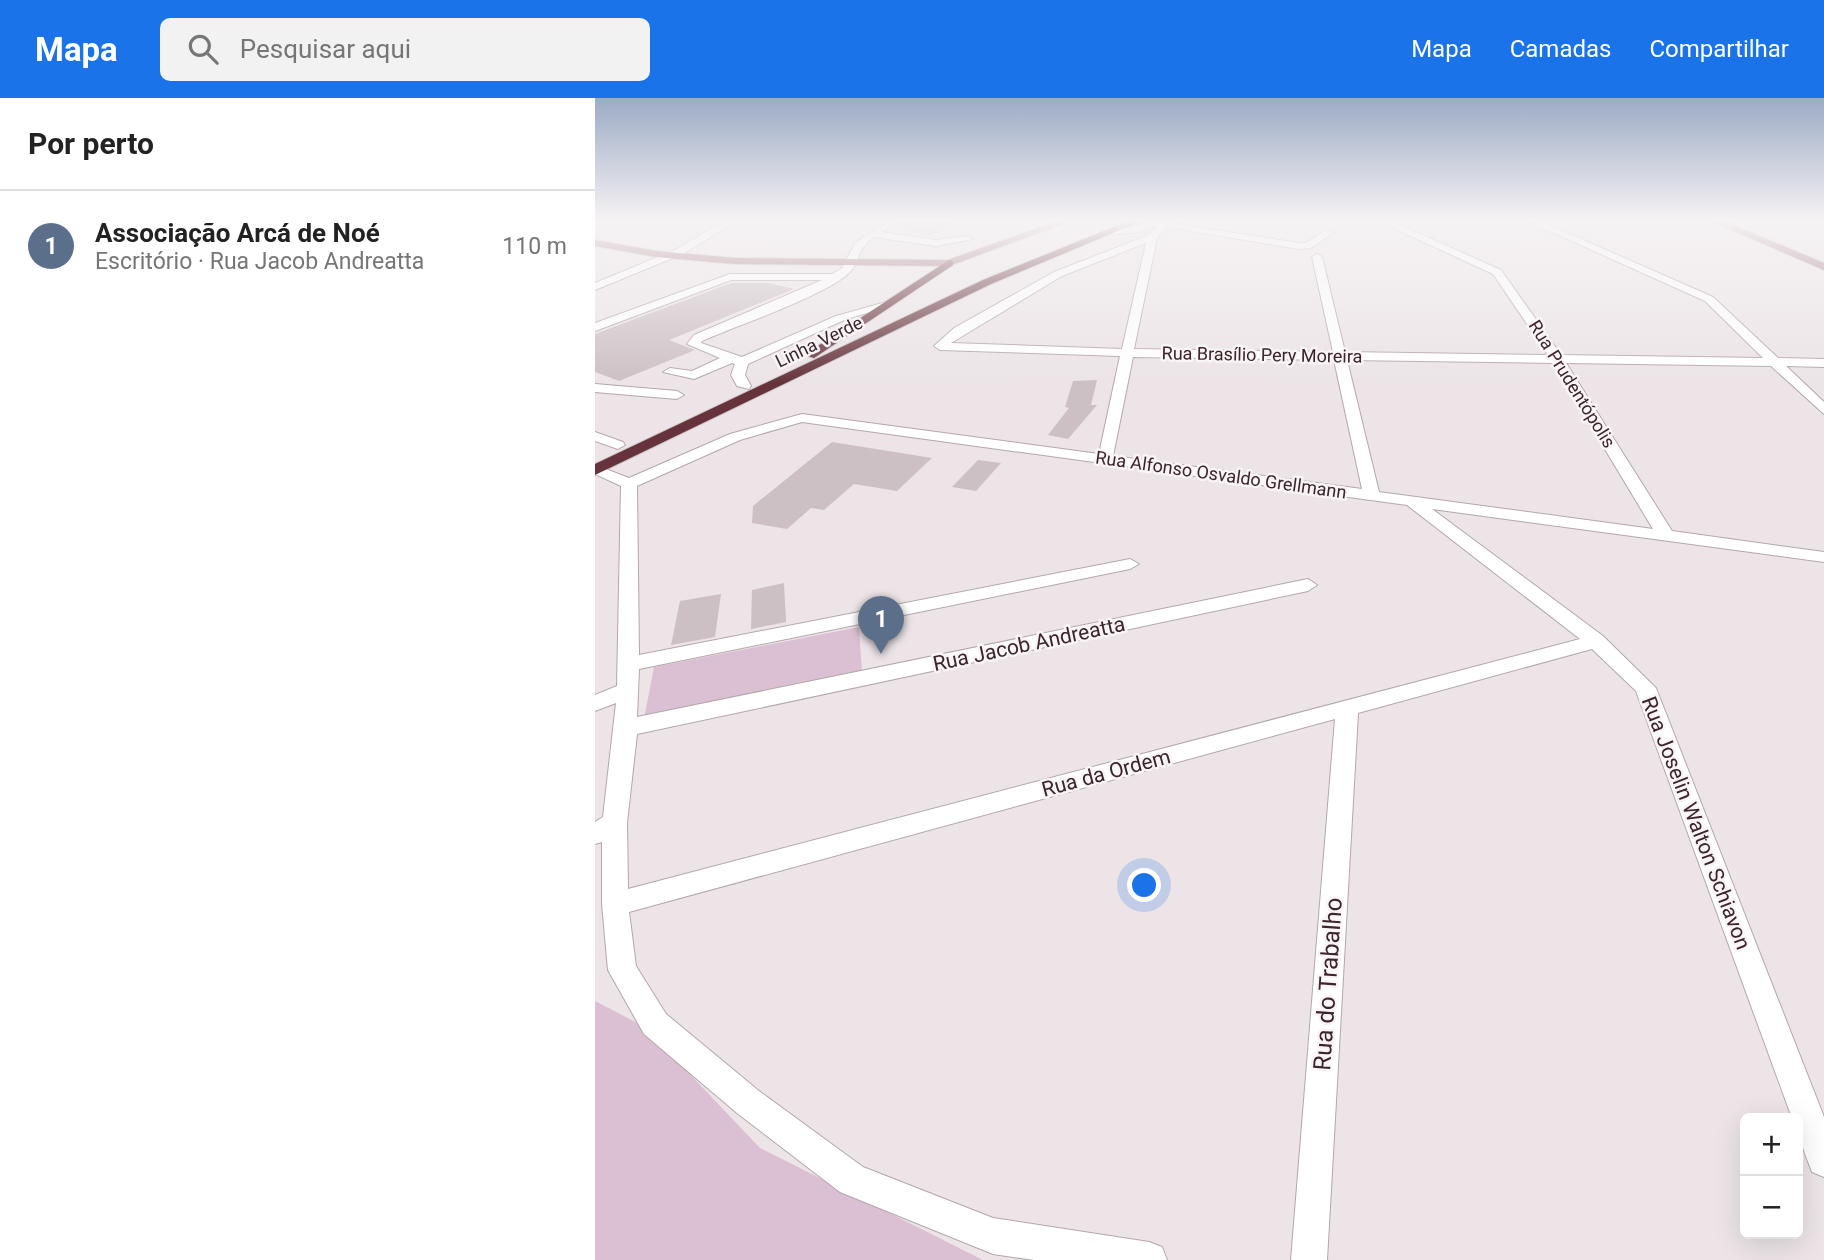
<!DOCTYPE html>
<html lang="pt">
<head>
<meta charset="utf-8">
<style>
  :root { --surface:#fff; --page:#f2f2f2; --text:#222; --muted:#767676; --line:#e0e0e0; --accent:#1a73e8 }
  body { margin:0; font-family:Roboto,sans-serif; background:var(--page); color:var(--text) }
  .controls { position:absolute; right:21px; bottom:21px; display:grid; overflow:hidden; border-radius:10px; box-shadow:0 7px 28px #0002 }
  .controls button { width:63px; height:63px; display:grid; place-items:center; padding:0; border:0; border-bottom:2px solid var(--line); background:var(--surface); color:var(--text); font:35px sans-serif }
  .you { position:absolute; left:550px; top:788px; width:24px; height:24px; margin:-18px; border:5px solid #fff; border-radius:50%; background:#1a73e8; box-shadow:0 0 0 10px #1a73e833 }
  .badge { display:grid; place-items:center; width:46px; height:46px; border-radius:50%; background:var(--accent); color:#fff; font-size:23px; font-weight:700 }
  .pin { position:absolute; translate:-50% -58px; filter:drop-shadow(0 2px 4px #0008) }
  .pin::after { content:''; position:absolute; top:37px; width:24px; height:21px; background:inherit; clip-path:polygon(0 0,100% 0,50% 100%) }
  .list { margin:0; padding:0; list-style:none }
  h2 { display:flex; justify-content:space-between; align-items:center; height:91px; margin:0; padding:0 28px; font-size:30px }
  h2 small { font-size:23px; font-weight:400; color:var(--muted) }
  .list li { display:grid; grid-template-columns:46px 1fr auto; gap:21px; align-items:center; box-sizing:border-box; height:112px; padding:0 28px; border-top:2px solid var(--line) }
  .list b { display:block; font-size:26px; white-space:nowrap }
  .list p { margin:0; font-size:23px; white-space:nowrap; color:var(--muted) }
  .list em { font-size:23px; font-style:normal; color:var(--muted) }
  .icon { flex:none; width:38px; height:38px; fill:none; stroke:currentColor; stroke-width:2; stroke-linecap:round; stroke-linejoin:round }
  .map { position:relative; flex:none; width:1229px; height:1162px; overflow:hidden }
  header { display:flex; align-items:center; gap:42px; box-sizing:border-box; height:98px; padding:0 35px; background:var(--accent); color:#fff }
  header strong { font-size:33px }
  nav { display:flex; gap:38px; margin-inline-start:auto; font-size:24px }
  .search { width:490px; height:63px; background:var(--page); display:flex; align-items:center; gap:18px; box-sizing:border-box; padding:0 24px; border-radius:10px; color:var(--muted); font-size:26px }
  main { display:flex }
  aside { flex:1; background:var(--surface) }
  .map>svg:first-child { display:block }
  .green { fill:#dbbfd2 }
  .building { fill:#cdc0c5 }
  .lines { fill:none; stroke-linecap:round; stroke-linejoin:round }
  .minor-casing { stroke:#b4a7ab; stroke-width:2 }
  .major-casing { stroke:#c8c2c3; stroke-width:2 }
  .highway-casing { stroke:#c8c2c3; stroke-width:2 }
  .minor { fill:#fff; fill-rule:evenodd }
  .major { fill:#9d6d77; fill-rule:evenodd }
  .highway { fill:#66333c; fill-rule:evenodd }
  .labels { text-anchor:middle; stroke-width:5; stroke-linejoin:round; paint-order:stroke }
  .far-street-label { font-size:18px; fill:#3c252a; stroke:#f9f4f6 }
  .street-label { font-size:21px; fill:#3c252a; stroke:#f9f4f6 }
  .near-street-label { font-size:24px; fill:#3c252a; stroke:#f9f4f6 }
</style>
</head>
<body>
<header>
<strong>Mapa</strong>
<div class="search"><svg class="icon" aria-label="search" viewBox="0 0 24 24"><circle cx="10" cy="10" r="6"/><path d="M15 15l6 6"/></svg>Pesquisar aqui</div>
<nav><a>Mapa</a><a>Camadas</a><a>Compartilhar</a></nav>
</header>
<main>
<aside>
<h2>Por perto<small></small></h2>
<ul class="list">
<li><span class="badge" style="background:#5c6f8a">1</span><div><b>Associação Arcá de Noé</b><p>Escritório · Rua Jacob Andreatta</p></div><em>110 m</em></li>
</ul>
</aside>
<div class="map">
<svg width="1229" height="1162" viewBox="0 0 1229 1162">
  <rect width="100%" height="100%" fill="#ece4e7"/>
  <g class="green">
    <polygon points="264,529 267,576 49,621 59,569"/>
    <polygon points="0,903 50,929 165,1050 388,1162 0,1162"/>
  </g>
  <g class="building">
    <polygon points="311,122 368,122 335,138 300,130"/>
    <polygon points="136,185 173,185 199,191 74,242 100,252 24,283 0,274 0,236"/>
    <polygon points="502,282 496,307 502,307 473,341 453,337 474,310 470,309 478,283"/>
    <polygon points="237,344 337,360 302,393 259,386 229,412 216,410 192,431 157,425 158,408"/>
    <polygon points="383,362 406,365 381,393 357,389"/>
    <polygon points="189,485 191,524 156,531 157,492"/>
    <polygon points="126,496 120,539 76,547 85,503"/>
  </g>
  <g class="lines">
    <g class="minor-casing">
      <g id="minor">
        <polygon points="131,122 143,122 90,155 0,192 0,185 82,151"/>
        <path d="M296,122H309L286,134L341,142L373,138L378,141L341,148L279,139C260,153 264,165 255,174C232,197 141,228 107,243L106,245L147,259L241,218L291,204L297,207L249,222L153,266L150,277L156,288L154,291L142,288L136,277L140,266L137,265L99,281L68,274L75,270L97,273L125,260L92,246L99,237L227,182H136L0,233V225L135,176H237L247,170L260,145Z"/>
        <path d="M557,122L704,145H711L731,132L739,134L716,150L704,151L571,129L562,140L539,251L738,254L717,159L722,156L727,159L750,254L953,257L898,176L781,122H794L906,172L966,257L1168,260L1110,203L930,122H943L1118,199L1183,260L1229,261V269L1191,268L1229,304V316L1176,268L971,265L1077,433L1229,454V464L837,411L1008,538L1061,590L1229,1019V1079L1217,1074C1210,1056 1203,1040 1203,1020H1197L1041,593L997,551L763,615L732,1162H696L740,621L34,814L41,868L71,916L164,993L268,1069L398,1120L554,1144L567,1149L572,1162H439L398,1156L245,1094L142,1015L49,936L13,872L7,806V744L0,746V724L8,719L21,605L0,613V597L22,588L26,388L0,376V367L34,380L135,336L207,316L504,356L525,258L345,252L339,248L359,230L459,174L554,137L563,127L545,134L512,137L509,132L543,128ZM551,145L527,251L356,245L467,178ZM538,259L739,262L767,391L518,358ZM752,262L958,265L1058,431L784,394ZM207,324L812,407L985,541L33,791L32,725L42,636L713,493L722,487L713,481L42,619L44,571L535,471L544,466L535,461L44,557L42,388L145,342Z"/>
        <polygon points="0,286 82,293 89,297 82,301 0,294"/>
        <polygon points="0,334 28,344 30,347 23,351 0,343"/>
      </g>
    </g>
    <g class="major-casing">
      <g id="major">
        <polygon points="465,122 479,122 354,168 140,166 61,159 0,148 0,142 61,153 140,160 353,162"/>
        <polygon points="1113,122 1126,122 1229,165 1229,172"/>
      </g>
    </g>
    <g class="highway-casing">
      <g id="highway">
        <polygon points="536,122 549,122 396,186 0,377 0,366 388,182"/>
        <polygon points="354,162 358,163 358,167 219,260 209,257"/>
      </g>
    </g>
    <use href="#minor" class="minor"/>
    <use href="#major" class="major"/>
    <use href="#highway" class="highway"/>
  </g>
  <linearGradient id="sky" x2="0" y2="1"><stop stop-color="#9dabc5"/><stop offset="0.43" stop-color="#f6f3f4"/><stop offset="1" stop-color="#f6f3f4" stop-opacity="0"/></linearGradient>
  <rect width="1229" height="285" fill="url(#sky)"/>
  <g class="labels">
    <g class="far-street-label">
      <text transform="translate(224 244) rotate(-26)" y="6">Linha Verde</text>
      <text transform="translate(667 257) rotate(1)" y="6">Rua Brasílio Pery Moreira</text>
      <text transform="translate(977 286) rotate(58)" y="6">Rua Prudentópolis</text>
      <text transform="translate(626 377) rotate(8)" y="6">Rua Alfonso Osvaldo Grellmann</text>
    </g>
    <g class="street-label">
      <text transform="translate(434 546) rotate(-12)" y="7">Rua Jacob Andreatta</text>
      <text transform="translate(511 675) rotate(-15)" y="7">Rua da Ordem</text>
      <text transform="translate(1101 725) rotate(69)" y="7">Rua Joselin Walton Schiavon</text>
    </g>
    <g class="near-street-label">
      <text transform="translate(733 886) rotate(-86)" y="8">Rua do Trabalho</text>
    </g>
  </g>
</svg>
<div class="controls">
<button>+</button>
<button>−</button>
</div>
<div class="you"></div>
<div class="pin badge" style="left:286px;top:556px;background:#5c6f8a">1</div>
</div>
</main>
</body>
</html>
